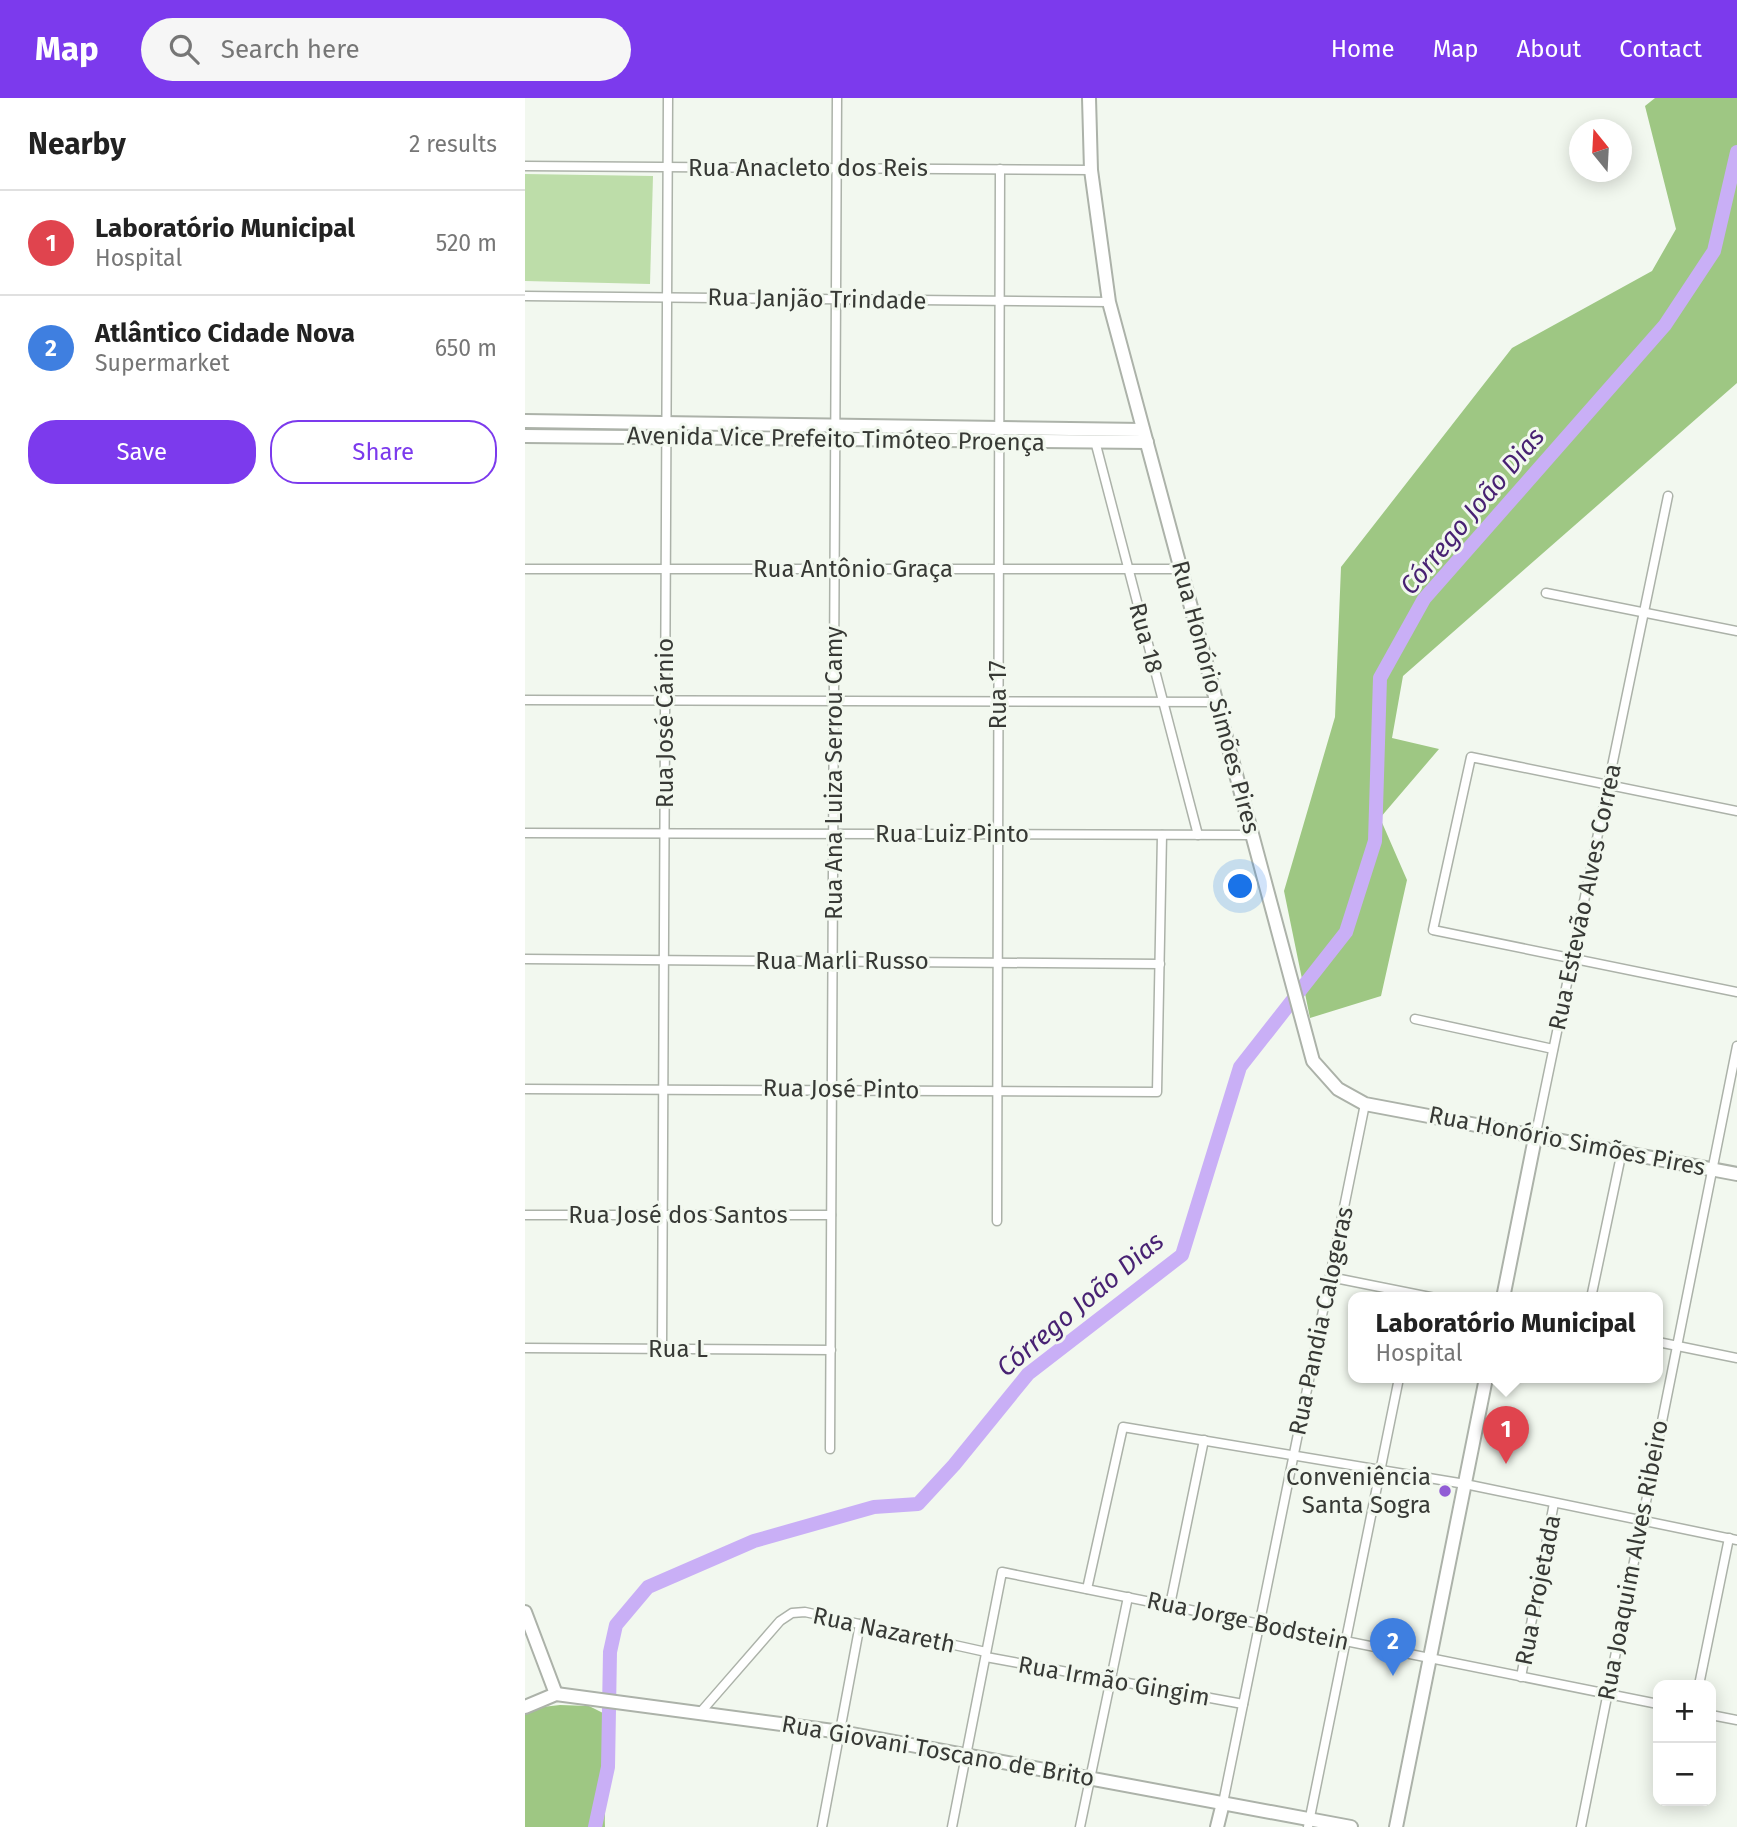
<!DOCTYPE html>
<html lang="en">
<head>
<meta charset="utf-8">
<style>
  :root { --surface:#fff; --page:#f6f6f6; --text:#222; --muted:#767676; --line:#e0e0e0; --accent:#7c3aed }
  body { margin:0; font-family:"Fira Sans",sans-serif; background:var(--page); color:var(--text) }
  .controls { position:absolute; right:21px; bottom:21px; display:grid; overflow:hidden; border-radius:14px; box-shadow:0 4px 18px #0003 }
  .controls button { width:63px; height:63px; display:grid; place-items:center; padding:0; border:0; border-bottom:2px solid var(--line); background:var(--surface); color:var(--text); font:35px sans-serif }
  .compass { position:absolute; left:1044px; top:21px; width:63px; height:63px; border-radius:50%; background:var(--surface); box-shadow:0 4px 18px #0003; rotate:342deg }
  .you { position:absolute; left:716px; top:789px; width:24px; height:24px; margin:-18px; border:5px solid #fff; border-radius:50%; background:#1a73e8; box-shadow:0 0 0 10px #1a73e833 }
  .badge { display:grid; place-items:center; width:46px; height:46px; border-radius:50%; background:var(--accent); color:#fff; font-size:23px; font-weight:700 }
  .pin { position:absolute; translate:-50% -58px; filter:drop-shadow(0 2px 4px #0008) }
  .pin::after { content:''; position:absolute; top:37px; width:24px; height:21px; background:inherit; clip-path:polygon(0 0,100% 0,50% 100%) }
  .popup { position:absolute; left:823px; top:1194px; width:315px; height:91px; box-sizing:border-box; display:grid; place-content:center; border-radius:14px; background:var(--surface); filter:drop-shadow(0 2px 5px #0005); font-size:23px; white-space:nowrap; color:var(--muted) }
  .popup b { font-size:26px; color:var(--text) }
  .popup::after { content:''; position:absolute; left:50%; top:100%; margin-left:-14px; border:14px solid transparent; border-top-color:var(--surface) }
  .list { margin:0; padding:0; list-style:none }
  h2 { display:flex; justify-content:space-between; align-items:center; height:91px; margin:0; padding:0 28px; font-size:30px }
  h2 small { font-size:23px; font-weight:400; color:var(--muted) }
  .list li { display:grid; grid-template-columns:46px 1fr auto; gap:21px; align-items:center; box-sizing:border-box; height:105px; padding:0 28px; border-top:2px solid var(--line) }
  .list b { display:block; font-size:26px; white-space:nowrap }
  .list p { margin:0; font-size:23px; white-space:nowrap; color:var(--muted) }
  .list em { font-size:23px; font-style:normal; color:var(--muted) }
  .actions { display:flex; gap:14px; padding:21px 28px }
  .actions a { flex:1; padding:16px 0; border:2px solid var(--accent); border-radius:28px; text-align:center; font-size:24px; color:var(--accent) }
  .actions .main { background:var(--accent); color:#fff }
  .icon { flex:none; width:38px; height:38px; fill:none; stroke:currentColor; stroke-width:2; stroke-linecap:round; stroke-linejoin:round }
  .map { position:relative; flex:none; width:1212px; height:1729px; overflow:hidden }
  header { display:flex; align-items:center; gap:42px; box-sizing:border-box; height:98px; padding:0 35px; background:var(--accent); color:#fff }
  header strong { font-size:33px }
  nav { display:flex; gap:38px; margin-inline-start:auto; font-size:24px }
  .search { width:490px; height:63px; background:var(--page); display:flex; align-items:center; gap:18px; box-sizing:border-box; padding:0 24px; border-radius:38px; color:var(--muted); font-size:26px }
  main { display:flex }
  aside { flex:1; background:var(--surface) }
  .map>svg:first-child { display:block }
  .green { fill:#bddda9 }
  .forest { fill:#9ec783 }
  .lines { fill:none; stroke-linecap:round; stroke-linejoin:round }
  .river { stroke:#c9aff6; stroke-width:14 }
  .street-casing { stroke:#acb2a9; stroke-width:11 }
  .secondary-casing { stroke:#acb2a9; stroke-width:16 }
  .street { stroke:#fff; stroke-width:8 }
  .secondary { stroke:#fff; stroke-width:12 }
  .poi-dot { fill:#915dd5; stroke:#f2f8ef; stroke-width:2.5 }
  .labels { text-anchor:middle; stroke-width:6; stroke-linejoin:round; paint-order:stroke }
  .street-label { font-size:24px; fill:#373935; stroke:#f2f8ef }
  .poi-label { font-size:24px; fill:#373935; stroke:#f2f8ef; text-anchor:end }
  .water-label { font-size:26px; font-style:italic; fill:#482273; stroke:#f2f8ef }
</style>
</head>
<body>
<header>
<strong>Map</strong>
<div class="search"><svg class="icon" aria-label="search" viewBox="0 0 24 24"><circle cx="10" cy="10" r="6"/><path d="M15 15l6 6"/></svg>Search here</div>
<nav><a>Home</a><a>Map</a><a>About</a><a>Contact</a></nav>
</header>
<main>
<aside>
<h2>Nearby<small>2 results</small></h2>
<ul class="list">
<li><span class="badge" style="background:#e0444e">1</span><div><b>Laboratório Municipal</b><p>Hospital</p></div><em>520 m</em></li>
<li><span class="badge" style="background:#3f7fe0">2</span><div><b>Atlântico Cidade Nova</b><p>Supermarket</p></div><em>650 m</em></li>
</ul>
<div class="actions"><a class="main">Save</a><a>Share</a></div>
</aside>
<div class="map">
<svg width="1212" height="1729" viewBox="0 0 1212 1729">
  <rect width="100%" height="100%" fill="#f2f8ef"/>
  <polygon class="green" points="0,76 128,78 125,186 0,183"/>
  <g class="forest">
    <polygon points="1130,0 1212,0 1212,285 878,578 867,640 914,651 855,720 882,782 856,898 785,920 759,793 810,619 816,469 987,250 1127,173 1151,131 1120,8"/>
    <path d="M35,1607L64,1608L84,1618C92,1656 78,1691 80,1729H0V1611Z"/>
  </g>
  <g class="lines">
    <polyline class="river" points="70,1729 83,1669 85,1554 91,1527 123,1489 229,1443 349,1409 393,1406 429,1367 503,1276 657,1157 715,969 821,834 850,743 855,580 899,501 1140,227 1189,153 1212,54"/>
    <g class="street-casing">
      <g id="street">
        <polyline points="0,68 566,72"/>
        <polyline points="0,198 584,204"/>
        <polyline points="570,343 673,737"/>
        <polyline points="0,471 657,471"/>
        <polyline points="1021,495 1212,533"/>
        <polyline points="0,602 693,604"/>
        <polyline points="1212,713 946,659 908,832 1212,894"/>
        <polyline points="0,735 728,737"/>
        <polyline points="0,861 635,866"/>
        <polyline points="890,921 1028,951"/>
        <polyline points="0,991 632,994 637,737"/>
        <polyline points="1011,1035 1143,398"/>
        <polyline points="0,1117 306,1117"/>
        <polyline points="472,1123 475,71"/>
        <polyline points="805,1179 910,1200"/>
        <polyline points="1066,1200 1097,1053"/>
        <polyline points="1133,1244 1212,1260"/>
        <polyline points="0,1250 306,1252"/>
        <polyline points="137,1251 143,0"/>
        <polyline points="305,1351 312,0"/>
        <polyline points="562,1491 598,1329 940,1386 1212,1442"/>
        <polyline points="645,1507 679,1342"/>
        <polyline points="461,1559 718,1606"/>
        <polyline points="996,1579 1029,1405"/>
        <polyline points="1174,1587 1204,1440"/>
        <polyline points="174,1616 255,1523 267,1515 280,1514 461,1554"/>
        <polyline points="1186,1617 1212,1622"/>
        <polyline points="698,1705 840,1006"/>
        <polyline points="297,1729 335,1526"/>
        <polyline points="427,1729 477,1474 1133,1606"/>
        <polyline points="555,1729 603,1499"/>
        <polyline points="783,1729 874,1280"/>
        <polyline points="1056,1729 1212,948"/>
      </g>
    </g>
    <g class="secondary-casing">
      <g id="secondary">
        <polyline points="564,0 566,72 584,204 788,963 813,991 840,1006 1212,1076"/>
        <polyline points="0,323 618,332"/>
        <polyline points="0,338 622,344"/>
        <polyline points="978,1200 1011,1035"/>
        <polyline points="0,1514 31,1596"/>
        <polyline points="0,1609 31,1596 316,1634 826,1729"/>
        <polyline points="692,1729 698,1705"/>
        <polyline points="871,1729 961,1280"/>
      </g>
    </g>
    <use href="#street" class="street"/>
    <use href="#secondary" class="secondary"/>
  </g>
  <circle class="poi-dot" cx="920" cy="1393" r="7"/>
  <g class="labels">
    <g class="street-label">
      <text x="283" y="78">Rua Anacleto dos Reis</text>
      <text transform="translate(292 201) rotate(1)" y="8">Rua Janjão Trindade</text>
      <text transform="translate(311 341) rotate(1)" y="8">Avenida Vice Prefeito Timóteo Proença</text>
      <text x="328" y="479">Rua Antônio Graça</text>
      <text transform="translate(621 540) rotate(75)" y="8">Rua 18</text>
      <text transform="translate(473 597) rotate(-90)" y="8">Rua 17</text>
      <text transform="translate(691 599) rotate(75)" y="8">Rua Honório Simões Pires</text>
      <text transform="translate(140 625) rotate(-90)" y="8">Rua José Cárnio</text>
      <text transform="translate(309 675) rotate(-90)" y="8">Rua Ana Luiza Serrou Camy</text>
      <text x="427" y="744">Rua Luiz Pinto</text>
      <text transform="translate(1060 799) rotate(-78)" y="8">Rua Estevão Alves Correa</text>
      <text x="317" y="871">Rua Marli Russo</text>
      <text transform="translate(316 991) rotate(1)" y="8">Rua José Pinto</text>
      <text transform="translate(1042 1043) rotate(11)" y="8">Rua Honório Simões Pires</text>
      <text x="153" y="1125">Rua José dos Santos</text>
      <text transform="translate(796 1223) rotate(-78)" y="8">Rua Pandia Calogeras</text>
      <text x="153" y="1259">Rua L</text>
      <text transform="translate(1108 1462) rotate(-79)" y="8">Rua Joaquim Alves Ribeiro</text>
      <text transform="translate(1013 1492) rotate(-79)" y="8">Rua Projetada</text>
      <text transform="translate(723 1523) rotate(12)" y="8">Rua Jorge Bodstein</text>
      <text transform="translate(359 1532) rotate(12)" y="8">Rua Nazareth</text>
      <text transform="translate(589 1583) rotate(10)" y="8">Rua Irmão Gingim</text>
      <text transform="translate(413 1653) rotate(10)" y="8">Rua Giovani Toscano de Brito</text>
    </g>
    <g class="poi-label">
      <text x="906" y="1387">Conveniência<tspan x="906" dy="28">Santa Sogra</tspan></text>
    </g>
    <g class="water-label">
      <text transform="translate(947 413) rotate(-50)" y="9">Córrego João Dias</text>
      <text transform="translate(555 1206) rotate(-40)" y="9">Córrego João Dias</text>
    </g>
  </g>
</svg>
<div class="controls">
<button>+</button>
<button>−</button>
</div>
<svg class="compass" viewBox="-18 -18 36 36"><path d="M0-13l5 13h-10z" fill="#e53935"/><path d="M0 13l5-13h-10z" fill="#767676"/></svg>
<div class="you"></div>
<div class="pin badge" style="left:981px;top:1366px;background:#e0444e">1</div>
<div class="popup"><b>Laboratório Municipal</b>Hospital</div>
<div class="pin badge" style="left:868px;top:1578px;background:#3f7fe0">2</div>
</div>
</main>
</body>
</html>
